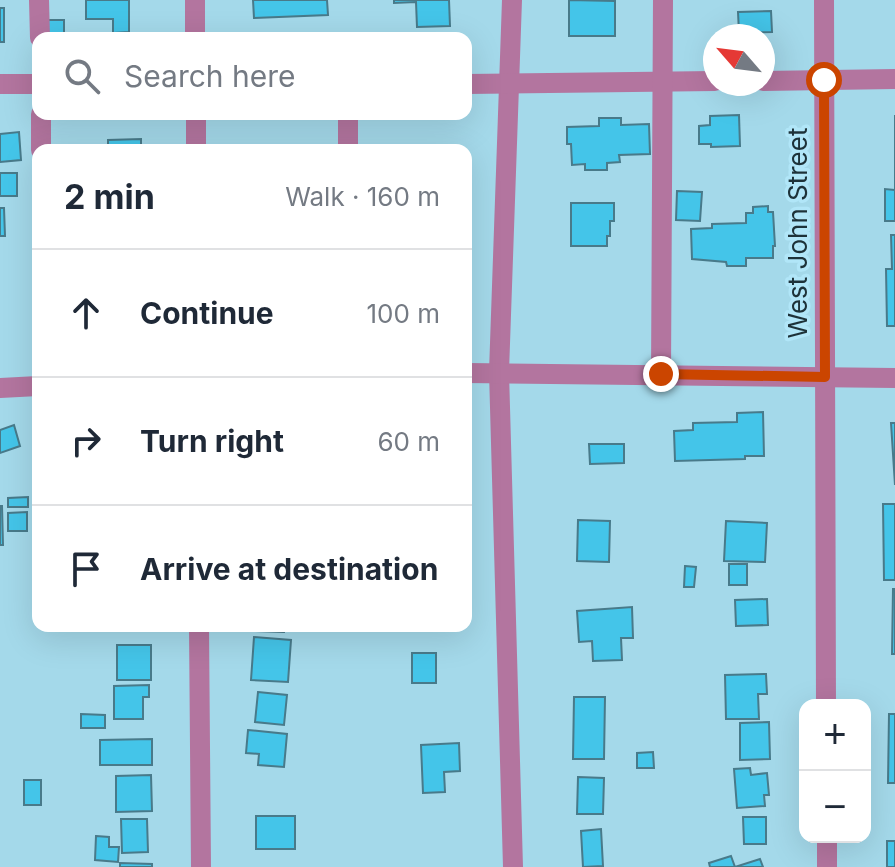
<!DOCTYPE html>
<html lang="en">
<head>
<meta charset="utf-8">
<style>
  :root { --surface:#fff; --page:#f2f2f3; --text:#1f2937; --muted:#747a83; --line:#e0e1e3 }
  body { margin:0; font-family:Inter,sans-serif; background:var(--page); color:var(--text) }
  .controls { position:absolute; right:24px; bottom:24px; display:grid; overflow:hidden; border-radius:16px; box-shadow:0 8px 32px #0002 }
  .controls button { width:72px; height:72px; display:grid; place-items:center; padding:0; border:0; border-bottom:2px solid var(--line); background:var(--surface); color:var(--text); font:40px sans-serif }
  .compass { position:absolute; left:703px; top:24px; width:72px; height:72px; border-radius:50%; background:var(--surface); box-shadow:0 8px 32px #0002; rotate:298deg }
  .stop { position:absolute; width:24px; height:24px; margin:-18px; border:6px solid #cb4500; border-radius:50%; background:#fff }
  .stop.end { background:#cb4500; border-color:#fff; box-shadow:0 2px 8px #0008 }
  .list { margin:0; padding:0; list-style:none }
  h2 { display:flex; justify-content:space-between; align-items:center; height:104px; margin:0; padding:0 32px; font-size:34px }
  h2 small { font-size:26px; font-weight:400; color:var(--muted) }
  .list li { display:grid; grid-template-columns:52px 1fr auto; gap:24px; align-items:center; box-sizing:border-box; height:128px; padding:0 32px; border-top:2px solid var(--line) }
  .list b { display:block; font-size:30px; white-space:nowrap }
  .list em { font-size:26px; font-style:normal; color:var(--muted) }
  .icon { flex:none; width:44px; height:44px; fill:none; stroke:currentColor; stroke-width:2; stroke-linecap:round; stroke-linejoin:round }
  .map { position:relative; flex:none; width:895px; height:867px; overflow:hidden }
  .search { position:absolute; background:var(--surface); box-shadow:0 8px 32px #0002; left:32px; top:32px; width:440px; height:88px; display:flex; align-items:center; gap:20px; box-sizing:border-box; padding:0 28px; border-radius:16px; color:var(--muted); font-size:30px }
  .panel { position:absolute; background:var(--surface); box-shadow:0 8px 32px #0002; left:32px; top:144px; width:440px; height:488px; border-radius:16px }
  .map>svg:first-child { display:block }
  .building { fill:#44c5e9; stroke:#487a8a; stroke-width:2 }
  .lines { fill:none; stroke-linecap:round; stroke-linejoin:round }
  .minor { stroke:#b3759f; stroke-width:20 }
  .route { stroke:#cb4500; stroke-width:10 }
  .labels { text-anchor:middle; stroke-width:7; stroke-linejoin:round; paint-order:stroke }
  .street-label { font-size:26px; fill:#1d3239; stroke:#b1e6f8 }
</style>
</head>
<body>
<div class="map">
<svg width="895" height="867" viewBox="0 0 895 867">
  <rect width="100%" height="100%" fill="#a4d9ea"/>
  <g class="building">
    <polygon points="86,0 129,0 129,32 113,33 113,19 86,19"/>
    <polygon points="253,0 327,0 328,15 254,18"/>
    <polygon points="394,0 449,0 450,26 417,27 416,2 394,3"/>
    <polygon points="569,0 615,1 615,36 569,36"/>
    <rect x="0" y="8" width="4" height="34"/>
    <polygon points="771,11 772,32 739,33 738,12"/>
    <rect x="47" y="20" width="17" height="18"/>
    <polygon points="739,115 740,146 711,147 711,144 699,144 699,126 710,125 710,116"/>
    <polygon points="895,115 895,221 885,221 885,189 895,190"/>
    <polygon points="599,118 621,118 621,125 649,124 650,154 619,155 620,162 607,163 607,170 585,170 585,164 572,165 571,144 567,144 567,127 599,126"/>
    <polygon points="19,132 21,160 0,162 0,134"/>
    <polygon points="141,139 141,150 108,150 108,140"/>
    <rect x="0" y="173" width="17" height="23"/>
    <polygon points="677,191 702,192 700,221 676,220"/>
    <polygon points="571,203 614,203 614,221 610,221 610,236 607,236 607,246 571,246"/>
    <polygon points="768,206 768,212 773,212 775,246 773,246 773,258 746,258 746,266 727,266 726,262 692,259 691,229 712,228 712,224 746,223 746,213 753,213 753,207"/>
    <polygon points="0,208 4,208 5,236 0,236"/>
    <polygon points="891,235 895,235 895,326 887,326 886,269 892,269"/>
    <polygon points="763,412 764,456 745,456 745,459 675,461 674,431 693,430 693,423 737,422 737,413"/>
    <polygon points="891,423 895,423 895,485"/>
    <polygon points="14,425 20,446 0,453 0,430"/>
    <polygon points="589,444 624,444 624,463 590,464"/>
    <polygon points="28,497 28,507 8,507 8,498"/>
    <polygon points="883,504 895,504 895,580 884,580"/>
    <polygon points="0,506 2,506 3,545 0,545"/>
    <polygon points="27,512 27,531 8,531 8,513"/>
    <polygon points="578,520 610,521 609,562 577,561"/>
    <polygon points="726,521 767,523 765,562 724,561"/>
    <rect x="729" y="564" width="18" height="21"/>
    <polygon points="685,566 696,567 694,587 684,587"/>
    <polygon points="893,589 895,589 895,654 892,654"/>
    <polygon points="767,599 768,625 736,626 735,600"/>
    <polygon points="632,607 633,638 621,638 622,660 593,661 592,641 579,642 577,611"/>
    <polygon points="256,626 285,626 284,632 256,631"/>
    <polygon points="254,637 291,640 288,682 251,680"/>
    <rect x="117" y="645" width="34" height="35"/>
    <rect x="412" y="653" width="24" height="30"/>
    <polygon points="766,674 767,694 758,694 759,719 726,719 725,675"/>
    <polygon points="149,685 149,697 143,697 143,719 114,719 114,686"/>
    <polygon points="258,692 287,695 284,725 255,722"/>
    <polygon points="574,697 605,697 604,759 573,759"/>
    <polygon points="81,714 105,715 105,728 81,728"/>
    <polygon points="889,714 895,714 895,783 888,783"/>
    <polygon points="769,722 770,759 740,760 740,723"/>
    <polygon points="248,730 287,734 284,767 258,765 259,754 246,753"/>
    <polygon points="152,739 152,765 100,765 100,740"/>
    <polygon points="459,743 460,771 444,772 445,792 423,793 421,745"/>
    <polygon points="653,752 654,768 637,768 637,753"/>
    <polygon points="750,768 751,775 767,773 769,795 764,795 765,806 737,808 734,769"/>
    <polygon points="151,775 152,811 116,812 116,776"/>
    <polygon points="578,777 604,778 603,814 577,814"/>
    <rect x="24" y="780" width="17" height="25"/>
    <rect x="256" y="816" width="39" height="33"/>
    <polygon points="743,817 766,817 766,844 744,844"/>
    <polygon points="121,819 147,819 148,852 122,853"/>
    <polygon points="601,829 603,866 583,867 581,831"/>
    <polygon points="96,836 109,837 109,847 119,847 118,862 95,860"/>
    <rect x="887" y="841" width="8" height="26"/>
    <polygon points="731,856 735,867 710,867 709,863"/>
    <polygon points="760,859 763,867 735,867"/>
    <polygon points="120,863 152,864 152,867 120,867"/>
  </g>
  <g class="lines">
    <g class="minor">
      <polyline points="39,0 40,38"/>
      <polyline points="195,0 195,38"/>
      <polyline points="512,0 499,372 513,867"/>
      <polyline points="824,0 826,705"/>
      <polyline points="763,81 895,79"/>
      <polyline points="0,84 38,84"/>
      <polyline points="466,84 715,81"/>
      <polyline points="41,114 41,150"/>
      <polyline points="196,114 196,150"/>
      <polyline points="348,114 348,150"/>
      <polyline points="466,373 895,378"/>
      <polyline points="661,374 663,0"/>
      <polyline points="0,388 38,386"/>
      <polyline points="199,626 201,867"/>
      <polyline points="827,837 827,867"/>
    </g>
  </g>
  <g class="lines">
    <polyline class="route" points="661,374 825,377 824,80"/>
  </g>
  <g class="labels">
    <g class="street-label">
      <text transform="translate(798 233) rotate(-90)" y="9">West John Street</text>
    </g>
  </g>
</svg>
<div class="controls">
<button>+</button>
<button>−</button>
</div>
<svg class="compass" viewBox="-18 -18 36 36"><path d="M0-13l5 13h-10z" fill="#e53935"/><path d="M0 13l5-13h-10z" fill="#747a83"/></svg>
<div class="stop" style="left:824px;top:80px"></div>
<div class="stop end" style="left:661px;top:374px"></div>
<div class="search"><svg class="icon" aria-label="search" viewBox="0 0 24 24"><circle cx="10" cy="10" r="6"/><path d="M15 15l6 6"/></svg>Search here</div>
<section class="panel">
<h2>2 min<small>Walk · 160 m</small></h2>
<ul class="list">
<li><svg class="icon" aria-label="ahead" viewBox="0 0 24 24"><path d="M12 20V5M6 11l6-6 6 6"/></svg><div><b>Continue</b></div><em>100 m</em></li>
<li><svg class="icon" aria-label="right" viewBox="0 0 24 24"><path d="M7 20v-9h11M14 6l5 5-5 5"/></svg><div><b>Turn right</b></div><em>60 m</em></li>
<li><svg class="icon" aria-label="arrive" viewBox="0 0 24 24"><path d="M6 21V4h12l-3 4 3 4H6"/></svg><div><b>Arrive at destination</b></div></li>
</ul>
</section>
</div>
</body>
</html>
